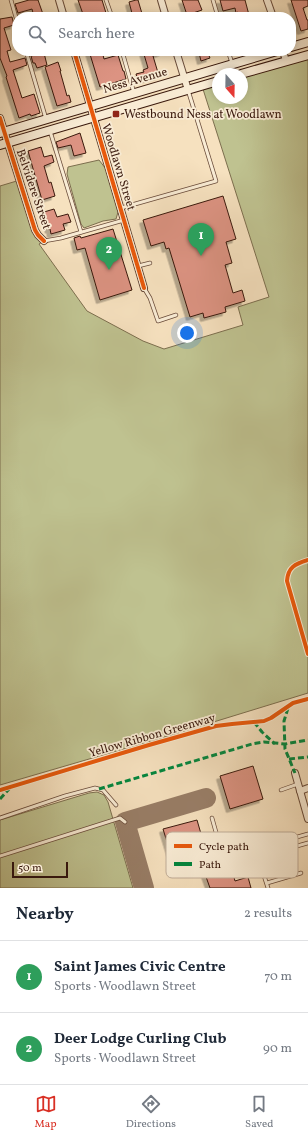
<!DOCTYPE html>
<html lang="en">
<head>
<meta charset="utf-8">
<style>
  :root { --surface:#fff; --page:#f2f2f3; --text:#1f2937; --muted:#747a83; --line:#e0e1e3; --accent:#d93025 }
  body { margin:0; font-family:Vollkorn,serif; background:var(--page); color:var(--text) }
  .compass { position:absolute; left:212px; top:68px; width:36px; height:36px; border-radius:50%; background:var(--surface); box-shadow:0 2px 10px #0003; rotate:160deg }
  .scale { position:absolute; left:12px; bottom:10px; width:56px; box-sizing:border-box; padding-left:4px; border:2px solid #3a190d; border-top:0; font-size:11px; line-height:14px; white-space:nowrap; color:#3a190d; -webkit-text-stroke:3px #f9ecd5; paint-order:stroke }
  .you { position:absolute; left:187px; top:333px; width:14px; height:14px; margin:-10px; border:3px solid #fff; border-radius:50%; background:#1a73e8; box-shadow:0 0 0 6px #1a73e833 }
  .badge { display:grid; place-items:center; width:26px; height:26px; border-radius:50%; background:var(--accent); color:#fff; font-size:13px; font-weight:700 }
  .pin { position:absolute; translate:-50% -33px; filter:drop-shadow(0 1px 2px #0008) }
  .pin::after { content:''; position:absolute; top:21px; width:14px; height:12px; background:inherit; clip-path:polygon(0 0,100% 0,50% 100%) }
  .list { margin:0; padding:0; list-style:none }
  h2 { display:flex; justify-content:space-between; align-items:center; height:52px; margin:0; padding:0 16px; font-size:17px }
  h2 small { font-size:13px; font-weight:400; color:var(--muted) }
  .list li { display:grid; grid-template-columns:26px 1fr auto; gap:12px; align-items:center; box-sizing:border-box; height:72px; padding:0 16px; border-top:1px solid var(--line) }
  .list b { display:block; font-size:15px; white-space:nowrap }
  .list p { margin:0; font-size:13px; white-space:nowrap; color:var(--muted) }
  .list em { font-size:13px; font-style:normal; color:var(--muted) }
  .icon { flex:none; width:22px; height:22px; fill:none; stroke:currentColor; stroke-width:2; stroke-linecap:round; stroke-linejoin:round }
  .map { position:relative; flex:none; width:308px; height:888px; overflow:hidden }
  .search { position:absolute; background:var(--surface); box-shadow:0 2px 10px #0003; left:12px; right:12px; top:12px; height:44px; display:flex; align-items:center; gap:10px; box-sizing:border-box; padding:0 14px; border-radius:16px; color:var(--muted); font-size:15px }
  .sheet { height:196px; background:var(--surface) }
  nav { display:flex; justify-content:space-around; align-items:center; box-sizing:border-box; height:56px; border-top:1px solid var(--line); background:var(--surface); font-size:11px; color:var(--muted) }
  nav a { display:grid; justify-items:center; gap:2px }
  nav .on { color:var(--accent) }
  .map>svg:first-child { display:block }
  .green { fill:#bfc290; stroke:#7c6e4e }
  .lines { fill:none; stroke-linecap:round; stroke-linejoin:round }
  .taxiway { stroke:#987d66; stroke-width:20 }
  .building { fill:#dc9382; stroke:#3a190d; filter:url(#shadow) }
  .service-casing { stroke:#694b3a; stroke-width:4.5 }
  .minor-casing { stroke:#694b3a; stroke-width:8 }
  .secondary-casing { stroke:#3a190d; stroke-width:10 }
  .service { stroke:#f9ecd5; stroke-width:3 }
  .minor { stroke:#f9ecd5; stroke-width:6 }
  .secondary { stroke:#f9ecd5; stroke-width:8 }
  .quiet { stroke:#00873e; stroke-width:3; stroke-dasharray:6 3; stroke-linecap:butt }
  .cycleway-casing { stroke:#f9ecd5; stroke-width:6 }
  .cycleway { stroke:#e8590c; stroke-width:4 }
  .poi-dot { fill:#8f2418; stroke:#f9ecd5; stroke-width:1.5 }
  .labels { text-anchor:middle; stroke-width:3.5; stroke-linejoin:round; paint-order:stroke }
  .street-label { font-size:12px; fill:#3a190d; stroke:#f9ecd5 }
  .poi-label { font-size:12px; fill:#3a190d; stroke:#f9ecd5; text-anchor:start }
  .key { fill:#f9ecd5; stroke:#c0ad99; stroke-width:1 }
  .key-label { font-size:11px; fill:#3a190d }
</style>
</head>
<body>
<div class="map">
<svg width="308" height="888" viewBox="0 0 308 888">
  <defs>
    <filter id="shadow"><feDropShadow dx="-3.5" dy="3.5" stdDeviation="0" flood-color="#0004"/></filter>
  </defs>
  <rect width="100%" height="100%" fill="#f6e1bf"/>
  <filter id="stains"><feTurbulence type="fractalNoise" baseFrequency=".005" numOctaves="4"/><feColorMatrix values="0 0 0 0 .2 0 0 0 0 .09 0 0 0 0 .02 0 0 0 .5 -.17"/></filter>
  <radialGradient id="worn" r=".72"><stop offset=".6" stop-color="#630" stop-opacity="0"/><stop offset="1" stop-color="#630" stop-opacity=".3"/></radialGradient>
  <g class="green">
    <polygon points="308,55 308,693 168,736 0,785 0,186 20,180 35,230 44,241 39,244 87,311 143,341 164,349 243,325 238,307 269,297 202,86 218,81 218,98 242,98 242,74"/>
    <polygon points="99,160 106,169 118,212 116,219 103,221 84,228 81,224 67,174 68,167"/>
    <polygon points="97,792 104,795 108,802 133,888 0,888 0,820 89,793"/>
  </g>
  <g class="lines">
    <polyline class="taxiway" points="144,888 125,822 206,798"/>
  </g>
  <g class="building">
    <polygon points="29,0 38,0 44,17 34,17 32,9 18,13 15,4"/>
    <polygon points="78,0 102,0 106,13 92,17 84,17"/>
    <polygon points="136,0 138,0 143,17 133,17 129,2"/>
    <polygon points="182,0 198,0 202,10 187,15"/>
    <polygon points="220,0 245,0 249,15 240,17 238,12 236,13 235,8 223,11"/>
    <polygon points="291,0 308,0 308,6 303,8 307,20 308,20 308,29 301,31"/>
    <polygon points="12,17 14,25 4,28 11,50 7,51 10,62 25,58 27,65 13,70 22,98 34,94 40,113 31,116 30,114 19,118 6,77 7,76 0,58 0,19"/>
    <polygon points="89,51 102,51 104,59 118,55 123,71 124,71 126,79 100,87"/>
    <polygon points="143,51 163,52 153,56 159,76 138,81 136,74 144,72 143,70 148,68"/>
    <polygon points="204,51 207,51 210,58 201,61 199,53"/>
    <polygon points="44,53 47,65 37,68 35,63 33,63 31,56"/>
    <polygon points="58,62 61,71 60,71 67,96 69,95 71,102 57,106 45,67"/>
    <polygon points="80,133 86,153 74,156 71,145 58,148 56,142"/>
    <polygon points="41,147 44,157 52,155 54,162 44,166 49,183 51,182 55,196 42,200 28,151"/>
    <polygon points="223,196 236,239 226,242 232,263 225,265 233,293 242,290 245,301 225,307 226,312 204,318 203,313 190,317 169,248 166,249 164,242 151,246 143,220"/>
    <polygon points="54,209 57,217 68,214 71,222 63,224 65,230 51,234 50,229 49,230 44,212"/>
    <polygon points="113,229 132,290 100,300 85,248 77,250 74,238 80,236 81,238"/>
    <polygon points="253,766 263,799 230,809 220,776"/>
    <polygon points="197,820 208,858 175,868 163,829"/>
    <polygon points="217,870 218,874 232,870 235,881 248,877 251,888 210,888 205,874"/>
  </g>
  <g class="lines">
    <g class="service-casing">
      <g id="service">
        <polyline points="11,0 17,21"/>
        <polyline points="106,0 112,17"/>
        <polyline points="213,0 218,17"/>
        <polyline points="26,51 46,119"/>
        <polyline points="122,51 134,93"/>
        <polyline points="228,51 232,63"/>
        <polyline points="50,131 81,232"/>
        <polyline points="121,208 216,181 188,90"/>
        <polyline points="44,241 61,238 124,220"/>
        <polyline points="138,266 150,263"/>
        <polyline points="144,288 150,298 158,321 176,315"/>
        <polyline points="281,790 298,784"/>
        <polyline points="0,818 65,796 95,788 103,790 116,805"/>
        <polyline points="212,818 221,850 224,854 230,856 308,834"/>
        <polyline points="0,856 120,818 125,822"/>
        <polyline points="230,865 258,857"/>
        <polyline points="267,883 301,873"/>
        <polyline points="268,888 258,857 308,843"/>
      </g>
    </g>
    <g class="minor-casing">
      <g id="minor">
        <polyline points="59,0 64,17"/>
        <polyline points="161,0 166,17"/>
        <polyline points="267,0 273,17"/>
        <polyline points="74,51 144,288"/>
        <polyline points="176,51 188,90"/>
        <polyline points="283,51 286,61"/>
        <polyline points="0,118 35,230 38,235 44,241"/>
        <polyline points="295,773 308,819"/>
        <polyline points="300,791 308,788"/>
      </g>
    </g>
    <g class="secondary-casing">
      <g id="secondary">
        <polyline points="291,47 308,42"/>
        <polyline points="241,74 308,55"/>
        <polyline points="0,133 277,51"/>
        <polyline points="0,145 218,81"/>
      </g>
    </g>
    <use href="#service" class="service"/>
    <use href="#minor" class="minor"/>
    <use href="#secondary" class="secondary"/>
    <g class="quiet">
      <polyline points="288,708 284,721 285,749 295,773"/>
      <polyline points="254,722 262,732 275,744"/>
      <polyline points="289,759 308,757"/>
      <polyline points="99,789 252,744 264,742 285,744 308,740"/>
      <polyline points="0,799 10,788"/>
    </g>
    <g class="cycleway-casing">
      <g id="cycleway">
        <polyline points="74,51 144,288"/>
        <polyline points="0,118 35,230 38,235 44,241"/>
        <path d="M308,560C295,564 288,567 287,581L308,654"/>
        <polyline points="0,790 149,745 216,726 232,724 264,721 271,718 293,703 308,699"/>
      </g>
    </g>
    <use href="#cycleway" class="cycleway"/>
  </g>
  <rect class="poi-dot" x="112" y="110" width="8" height="8" rx="2"/>
  <g class="labels">
    <g class="street-label">
      <text transform="translate(135 80) rotate(-16)" y="4">Ness Avenue</text>
      <text transform="translate(119 167) rotate(73)" y="4">Woodlawn Street</text>
      <text transform="translate(34 189) rotate(71)" y="4">Belvidere Street</text>
      <text transform="translate(152 735) rotate(-16)" y="4">Yellow Ribbon Greenway</text>
    </g>
    <g class="poi-label">
      <text x="124" y="118">Westbound Ness at Woodlawn</text>
    </g>
  </g>
  <rect x="166" y="832" width="132" height="46" rx="6" class="key"/>
  <rect x="174" y="844" width="18" height="4" fill="#e8590c"/>
  <rect x="174" y="862" width="18" height="4" fill="#00873e"/>
  <g class="key-label">
    <text x="199" y="850">Cycle path</text>
    <text x="199" y="868">Path</text>
  </g>
  <rect width="100%" height="100%" filter="url(#stains)"/>
  <rect width="100%" height="100%" fill="url(#worn)"/>
</svg>
<svg class="compass" viewBox="-18 -18 36 36"><path d="M0-13l5 13h-10z" fill="#e53935"/><path d="M0 13l5-13h-10z" fill="#747a83"/></svg>
<div class="scale">50 m</div>
<div class="you"></div>
<div class="pin badge" style="left:201px;top:256px;background:#2e9e5b">1</div>
<div class="pin badge" style="left:109px;top:270px;background:#2e9e5b">2</div>
<div class="search"><svg class="icon" aria-label="search" viewBox="0 0 24 24"><circle cx="10" cy="10" r="6"/><path d="M15 15l6 6"/></svg>Search here</div>
</div>
<section class="sheet">
<h2>Nearby<small>2 results</small></h2>
<ul class="list">
<li><span class="badge" style="background:#2e9e5b">1</span><div><b>Saint James Civic Centre</b><p>Sports · Woodlawn Street</p></div><em>70 m</em></li>
<li><span class="badge" style="background:#2e9e5b">2</span><div><b>Deer Lodge Curling Club</b><p>Sports · Woodlawn Street</p></div><em>90 m</em></li>
</ul>
</section>
<nav>
<a class="on"><svg class="icon" aria-label="map" viewBox="0 0 24 24"><path d="M3 6l6-2 6 2 6-2v14l-6 2-6-2-6 2zM9 4v14M15 6v14"/></svg>Map</a>
<a><svg class="icon" aria-label="directions" viewBox="0 0 24 24"><path d="M12 3l9 9-9 9-9-9zM9 14v-3h6M13 9l2 2-2 2"/></svg>Directions</a>
<a><svg class="icon" aria-label="saved" viewBox="0 0 24 24"><path d="M7 4h10v16l-5-4-5 4z"/></svg>Saved</a>
</nav>
</body>
</html>
